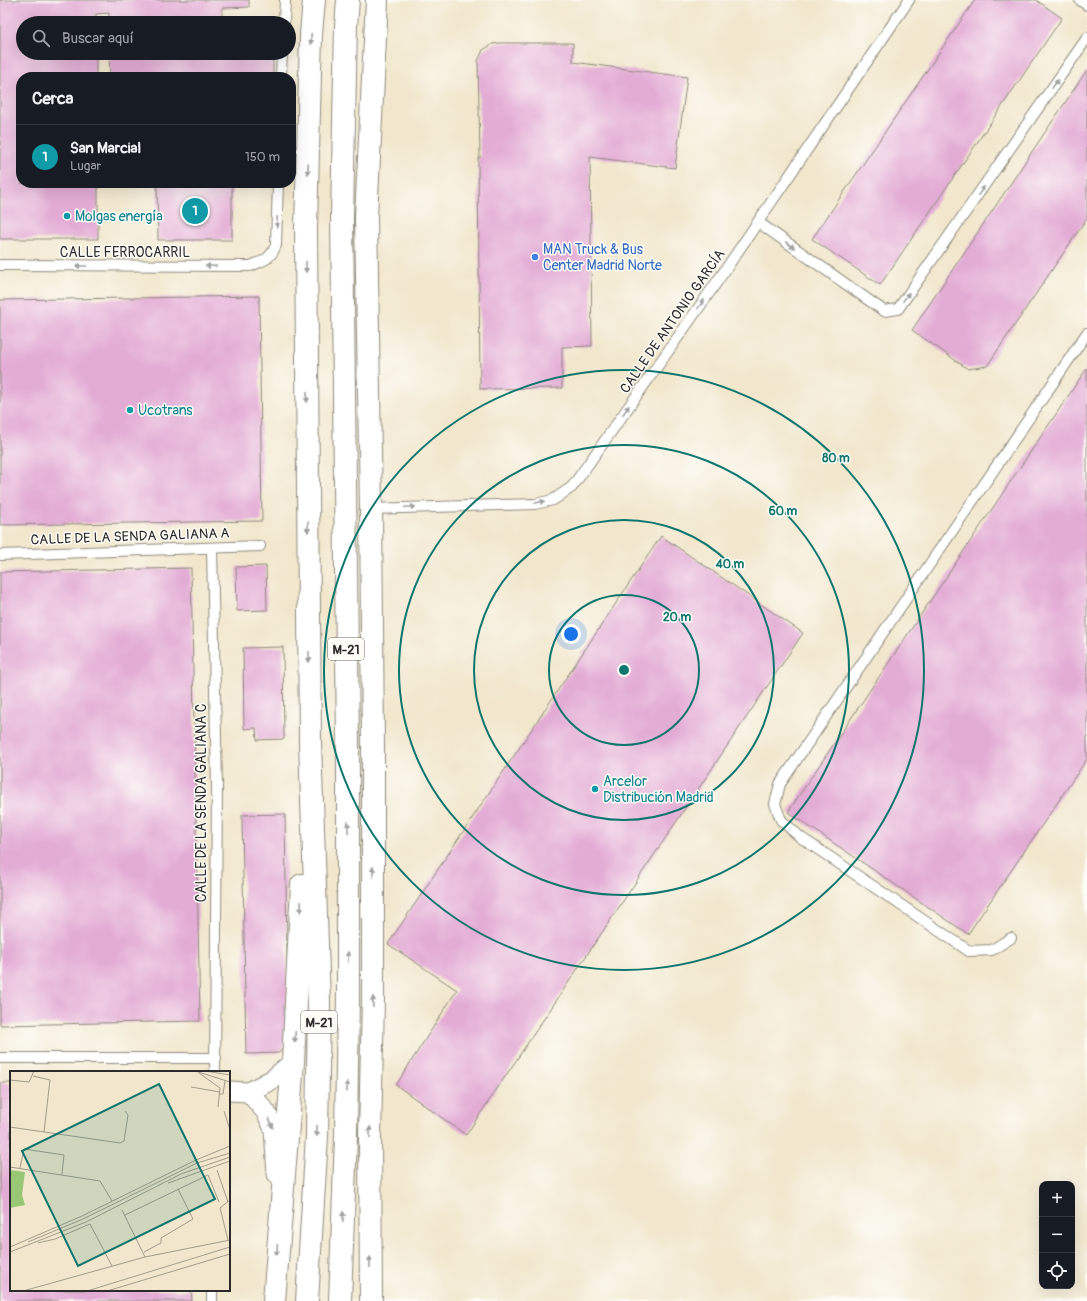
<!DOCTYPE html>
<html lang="es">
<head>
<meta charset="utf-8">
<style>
  :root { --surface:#171b24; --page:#20242c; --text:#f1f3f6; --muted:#9ea1a6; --line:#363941; --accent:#1f6fb2 }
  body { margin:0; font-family:Pangolin,sans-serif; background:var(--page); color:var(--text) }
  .controls { position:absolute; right:12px; bottom:12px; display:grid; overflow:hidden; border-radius:8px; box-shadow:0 4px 16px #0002 }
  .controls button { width:36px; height:36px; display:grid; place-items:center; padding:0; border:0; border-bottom:1px solid var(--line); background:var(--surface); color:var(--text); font:20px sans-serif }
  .you { position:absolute; left:571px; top:634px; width:14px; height:14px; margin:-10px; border:3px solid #fff; border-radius:50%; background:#1a73e8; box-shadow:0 0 0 6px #1a73e833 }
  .badge { display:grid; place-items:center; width:26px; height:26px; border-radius:50%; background:var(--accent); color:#fff; font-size:13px; font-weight:700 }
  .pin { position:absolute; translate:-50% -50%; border:2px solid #fff; box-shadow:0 1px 4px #0006 }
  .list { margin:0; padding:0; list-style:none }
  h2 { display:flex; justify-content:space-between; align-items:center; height:52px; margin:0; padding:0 16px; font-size:17px }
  h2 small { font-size:13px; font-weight:400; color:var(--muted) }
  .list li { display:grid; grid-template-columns:26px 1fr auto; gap:12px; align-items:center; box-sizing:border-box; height:64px; padding:0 16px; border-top:1px solid var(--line) }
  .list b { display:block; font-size:15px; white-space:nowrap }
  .list p { margin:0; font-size:13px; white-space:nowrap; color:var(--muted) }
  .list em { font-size:13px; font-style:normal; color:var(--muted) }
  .icon { flex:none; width:22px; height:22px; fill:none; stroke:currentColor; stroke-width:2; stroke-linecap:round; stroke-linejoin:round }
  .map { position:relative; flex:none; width:1087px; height:1301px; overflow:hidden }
  .search { position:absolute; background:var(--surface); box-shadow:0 4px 16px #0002; left:16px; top:16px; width:280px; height:44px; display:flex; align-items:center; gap:10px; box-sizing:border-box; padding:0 14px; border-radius:22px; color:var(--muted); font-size:15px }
  .panel { position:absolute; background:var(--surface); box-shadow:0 4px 16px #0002; left:16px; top:72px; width:280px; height:116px; border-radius:16px }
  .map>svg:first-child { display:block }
  .building { fill:#e3acd5 }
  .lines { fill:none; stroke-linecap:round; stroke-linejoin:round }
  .lane-casing { stroke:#8e897c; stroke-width:12 }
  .street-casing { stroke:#8e897c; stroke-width:21 }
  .highway-casing { stroke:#8e897c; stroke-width:24 }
  .lane { stroke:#fff; stroke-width:10 }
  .street { stroke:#fff; stroke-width:19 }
  .highway { stroke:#fff; stroke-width:22 }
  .oneway { fill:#a0a0a0 }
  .ring { fill:none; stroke:#0f766e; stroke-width:2 }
  .culture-dot { fill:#0f9aa8; stroke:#fdfcf7; stroke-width:1.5 }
  .shop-dot { fill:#3f7fe0; stroke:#fdfcf7; stroke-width:1.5 }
  .labels { text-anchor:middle; stroke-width:3; stroke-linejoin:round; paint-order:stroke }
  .shield { fill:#fdfcf7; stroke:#6a6a68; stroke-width:1 }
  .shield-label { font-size:13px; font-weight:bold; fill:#2b2b2b }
  .culture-label { font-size:14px; fill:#0d838f; stroke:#fdfcf7; text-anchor:start }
  .shop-label { font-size:14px; fill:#366cbe; stroke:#fdfcf7; text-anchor:start }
  .street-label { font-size:14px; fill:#2b2b2b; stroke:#fdfcf7 }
  .inset-road { fill:none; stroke:#a29c8c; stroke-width:1 }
  .view { fill:#0f766e; fill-opacity:0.15; stroke:#0f766e; stroke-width:2 }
  .inset-edge { fill:none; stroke:#2b2b2b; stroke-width:2 }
  .centre { fill:#0f766e; stroke:#fdfcf7; stroke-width:2 }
  .ring-label { font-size:12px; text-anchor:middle; font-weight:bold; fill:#0f766e; stroke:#fdfcf7; stroke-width:3; stroke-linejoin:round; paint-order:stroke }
</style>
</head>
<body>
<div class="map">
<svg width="1087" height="1301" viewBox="0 0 1087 1301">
  <rect width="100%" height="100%" fill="#fdfcf7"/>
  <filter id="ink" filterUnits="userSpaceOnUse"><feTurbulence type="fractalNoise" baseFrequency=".025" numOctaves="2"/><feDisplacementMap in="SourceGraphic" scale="8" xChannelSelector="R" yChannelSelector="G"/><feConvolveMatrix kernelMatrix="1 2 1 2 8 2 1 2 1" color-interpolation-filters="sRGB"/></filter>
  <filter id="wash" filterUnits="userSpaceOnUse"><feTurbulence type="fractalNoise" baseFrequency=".012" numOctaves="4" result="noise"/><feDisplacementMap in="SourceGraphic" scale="16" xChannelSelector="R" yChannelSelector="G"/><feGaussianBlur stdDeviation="0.9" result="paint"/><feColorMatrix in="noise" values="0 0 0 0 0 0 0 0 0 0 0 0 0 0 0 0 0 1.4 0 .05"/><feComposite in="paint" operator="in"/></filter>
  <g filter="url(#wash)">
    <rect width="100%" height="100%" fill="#f2e7cd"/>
    <g id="blocks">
      <g class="building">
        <polygon points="0,0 249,0 249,7 222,8 222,23 109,23 109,13 96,14 96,23 23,23 23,53 96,53 96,77 21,77 21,183 98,183 98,239 0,239"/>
        <polygon points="975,0 1036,0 1062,18 880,285 812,239"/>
        <polygon points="500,43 573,43 573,62 687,77 675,168 590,157 592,346 562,347 562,388 480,389 478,158 480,158 478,61 483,50 493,44"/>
        <polygon points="109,53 273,53 273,77 110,77"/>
        <polygon points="1087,70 1087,218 987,366 968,369 912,330"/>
        <polygon points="157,183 232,183 232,240 158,240"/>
        <polygon points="259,296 262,521 0,525 0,300"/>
        <polygon points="1087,368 1087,759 968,934 788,812"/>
        <polygon points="661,536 803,633 466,1135 396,1085 457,990 388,944"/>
        <polygon points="266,566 267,610 237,611 236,567"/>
        <polygon points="191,568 200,1021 0,1025 0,572"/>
        <polygon points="283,647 284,739 257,740 256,728 244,729 243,648"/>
        <polygon points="285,814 288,1021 283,1048 279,1053 246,1054 242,815"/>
        <polygon points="0,1083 11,1083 11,1290 191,1290 192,1301 0,1301"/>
      </g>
    </g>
  </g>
  <g filter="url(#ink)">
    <use href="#blocks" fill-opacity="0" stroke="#8e897c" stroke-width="1"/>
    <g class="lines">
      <g class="lane-casing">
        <g id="lane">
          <polyline points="1080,0 1087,5"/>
          <polyline points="284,23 285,0"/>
          <polyline points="281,77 282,53"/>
          <polyline points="758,222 884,311 898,309 1087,38"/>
          <path d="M0,265L250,266C263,261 271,259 276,245L278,183"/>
          <polyline points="371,509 535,504 553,500 572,487 719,279 909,0"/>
          <polyline points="212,548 217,787 215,1072"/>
          <polyline points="0,555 260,546"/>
          <polyline points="1011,938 992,950 969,951 800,837 781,820 775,804 780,784 1087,333"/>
          <polyline points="0,1058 216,1058"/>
          <polyline points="212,1301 212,1290"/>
        </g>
      </g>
      <g class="street-casing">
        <g id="street">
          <polyline points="229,1091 249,1092 273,1079 293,1062"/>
          <polyline points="249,1092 266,1112 274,1129 277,1174"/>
        </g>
      </g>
      <g class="highway-casing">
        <g id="highway">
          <polyline points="274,1301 293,1062 302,885"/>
          <polyline points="307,1301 317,1136 319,1001 310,742 306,228 311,34 314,0"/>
          <polyline points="340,1301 346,1136 348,997 348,745 342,217 346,26 348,0"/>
          <polyline points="371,1301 370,1136 373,999 373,746 371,509 366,217 377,0"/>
        </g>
      </g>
      <use href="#lane" class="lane"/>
      <use href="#street" class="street"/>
      <use href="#highway" class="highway"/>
    </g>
    <defs><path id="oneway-solid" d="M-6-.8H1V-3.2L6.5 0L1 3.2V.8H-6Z"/></defs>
    <g class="oneway">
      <use href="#oneway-solid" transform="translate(311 39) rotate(92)"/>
      <use href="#oneway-solid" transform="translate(1055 84) rotate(-55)"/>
      <use href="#oneway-solid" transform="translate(308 169) rotate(92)"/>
      <use href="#oneway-solid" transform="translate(981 191) rotate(-55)"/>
      <use href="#oneway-solid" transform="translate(277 222) rotate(92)"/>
      <use href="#oneway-solid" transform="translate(790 245) rotate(35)"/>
      <use href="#oneway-solid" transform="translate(81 266) rotate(-180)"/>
      <use href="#oneway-solid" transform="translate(211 266) rotate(-180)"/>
      <use href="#oneway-solid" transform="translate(306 267) rotate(90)"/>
      <use href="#oneway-solid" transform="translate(906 297) rotate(-55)"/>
      <use href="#oneway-solid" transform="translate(701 304) rotate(-55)"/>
      <use href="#oneway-solid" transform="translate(307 397) rotate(90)"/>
      <use href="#oneway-solid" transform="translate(626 410) rotate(-55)"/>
      <use href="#oneway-solid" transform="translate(540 502) rotate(-12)"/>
      <use href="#oneway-solid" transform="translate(410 507) rotate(-2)"/>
      <use href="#oneway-solid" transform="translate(308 527) rotate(90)"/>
      <use href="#oneway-solid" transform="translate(309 657) rotate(90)"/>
      <use href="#oneway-solid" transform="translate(348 827) rotate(-90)"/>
      <use href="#oneway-solid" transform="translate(373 872) rotate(-90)"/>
      <use href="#oneway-solid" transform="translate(301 907) rotate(93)"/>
      <use href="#oneway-solid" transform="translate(348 957) rotate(-90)"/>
      <use href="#oneway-solid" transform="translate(373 1002) rotate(-89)"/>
      <use href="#oneway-solid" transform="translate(295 1037) rotate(93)"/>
      <use href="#oneway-solid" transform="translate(347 1087) rotate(-89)"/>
      <use href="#oneway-solid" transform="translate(271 1123) rotate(67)"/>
      <use href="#oneway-solid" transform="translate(317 1131) rotate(91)"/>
      <use href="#oneway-solid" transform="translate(370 1132) rotate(-89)"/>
      <use href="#oneway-solid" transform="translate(343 1217) rotate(-88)"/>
      <use href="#oneway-solid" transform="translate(277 1250) rotate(94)"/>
      <use href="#oneway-solid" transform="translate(370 1262) rotate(-90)"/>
    </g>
  </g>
  <g class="ring">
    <circle cx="624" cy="670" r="75"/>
    <circle cx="624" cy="670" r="150"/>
    <circle cx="624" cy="670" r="225"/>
    <circle cx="624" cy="670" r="300"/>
  </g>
  <g class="culture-dot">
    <circle cx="67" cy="216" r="4"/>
    <circle cx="130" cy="410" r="4"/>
    <circle cx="595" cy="789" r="4"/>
  </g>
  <circle class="shop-dot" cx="535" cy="257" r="4"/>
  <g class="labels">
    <g class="shield">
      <rect x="328" y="638" width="36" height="22" rx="3"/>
      <rect x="301" y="1011" width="36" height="22" rx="3"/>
    </g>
    <g class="shield-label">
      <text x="346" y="654">M-21</text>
      <text x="319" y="1027">M-21</text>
    </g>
    <g class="culture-label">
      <text x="75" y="221">Molgas energía</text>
      <text x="138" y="415">Ucotrans</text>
      <text x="603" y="786">Arcelor<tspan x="603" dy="16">Distribución Madrid</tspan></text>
    </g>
    <g class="shop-label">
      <text x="543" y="254">MAN Truck &amp; Bus<tspan x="543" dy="16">Center Madrid Norte</tspan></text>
    </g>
    <g class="street-label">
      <text x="125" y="257">CALLE FERROCARRIL</text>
      <text transform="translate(672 321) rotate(-55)" y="5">CALLE DE ANTONIO GARCÍA</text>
      <text transform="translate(130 536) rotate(-2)" y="5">CALLE DE LA SENDA GALIANA A</text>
      <text transform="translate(201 803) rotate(-90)" y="5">CALLE DE LA SENDA GALIANA C</text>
    </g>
  </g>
  <g transform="translate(10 1071)">
    <rect width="220" height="220" fill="#f2e7cd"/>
    <path d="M0,99L15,101L12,124L15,134L0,137Z" fill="#98c775"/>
    <path class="inset-road" d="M185,0L220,11M195,0L220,4M189,2L210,17L208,36M23,5L40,9L34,61M0,9L19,11L24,0M181,16L210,21M209,23H213L215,10M214,40L220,59M0,56L110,72L114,70L118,44L115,40M0,96L90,110L102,130M10,97L14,78L54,84L52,103M207,99L218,131M158,112L220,90M112,139L135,186M115,144L198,104L209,131M218,169L210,137L220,129M18,171L73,148L187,92L220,82M28,172L45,168L80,153L102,195M0,176L72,145L186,89L220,75M0,181L76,151L171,103L220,86M134,181L151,172V167L183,148L168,118M13,220L135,186L220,169M77,220L220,176M97,220L220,183"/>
    <path class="view" d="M149,13L205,128L68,195L12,80Z"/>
    <rect width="220" height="220" class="inset-edge"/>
  </g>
  <circle cx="624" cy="670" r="6" class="centre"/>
  <g class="ring-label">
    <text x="836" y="462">80 m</text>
    <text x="783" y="515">60 m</text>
    <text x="730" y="568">40 m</text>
    <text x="677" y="621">20 m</text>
  </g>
</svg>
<div class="controls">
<button>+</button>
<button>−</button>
<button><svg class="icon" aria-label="locate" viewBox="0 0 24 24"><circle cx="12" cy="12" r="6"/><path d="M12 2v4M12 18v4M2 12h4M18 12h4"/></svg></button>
</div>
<div class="you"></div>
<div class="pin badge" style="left:195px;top:211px;background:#0f9aa8">1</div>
<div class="search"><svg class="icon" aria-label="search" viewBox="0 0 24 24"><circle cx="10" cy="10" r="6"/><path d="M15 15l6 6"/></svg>Buscar aquí</div>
<section class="panel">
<h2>Cerca<small></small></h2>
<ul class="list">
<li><span class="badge" style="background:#0f9aa8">1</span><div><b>San Marcial</b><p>Lugar</p></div><em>150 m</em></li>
</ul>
</section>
</div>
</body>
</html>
